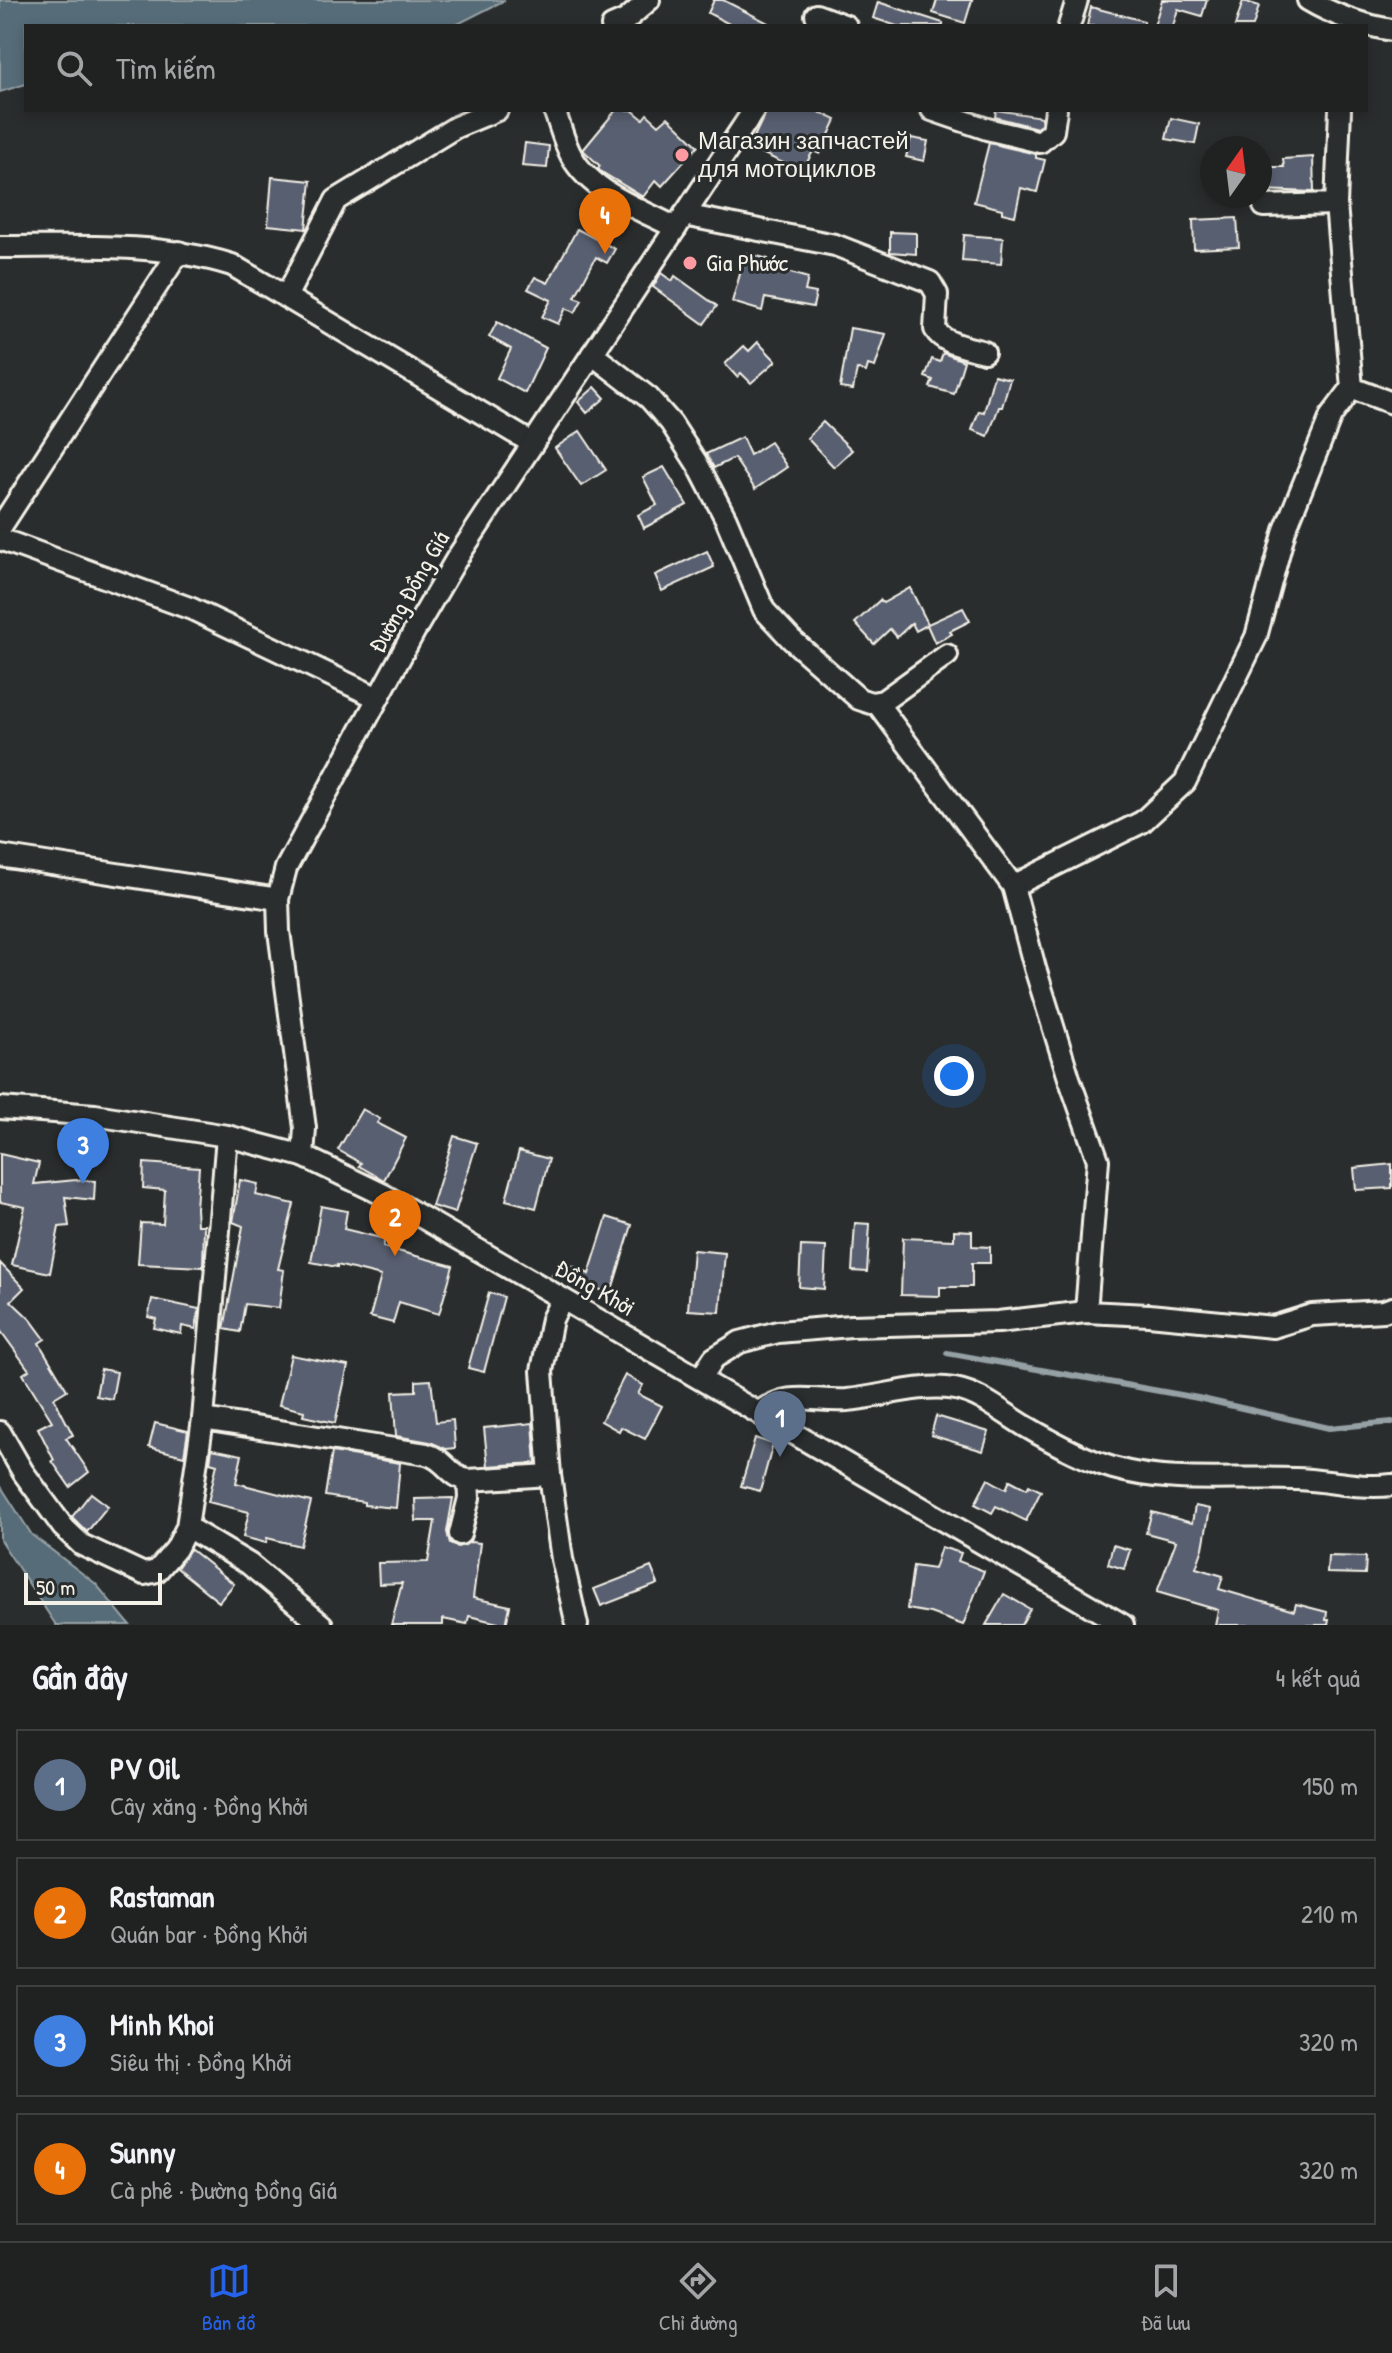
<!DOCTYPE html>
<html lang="vi">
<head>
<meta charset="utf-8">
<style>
  :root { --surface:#202222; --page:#282a2a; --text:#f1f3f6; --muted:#a2a4a5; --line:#3d3f40; --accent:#2563eb }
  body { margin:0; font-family:"Patrick Hand",sans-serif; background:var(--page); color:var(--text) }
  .compass { position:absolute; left:1200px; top:136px; width:72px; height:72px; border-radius:50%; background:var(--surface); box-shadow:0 4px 12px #0003; rotate:14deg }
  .scale { position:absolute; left:24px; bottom:20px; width:138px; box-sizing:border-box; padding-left:8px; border:4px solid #f4f1e8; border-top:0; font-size:22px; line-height:28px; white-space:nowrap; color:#f4f1e8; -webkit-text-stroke:6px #2a2d2e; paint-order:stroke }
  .you { position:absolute; left:954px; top:1076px; width:28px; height:28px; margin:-20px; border:6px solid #fff; border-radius:50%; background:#1a73e8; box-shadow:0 0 0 12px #1a73e833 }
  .badge { display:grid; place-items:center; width:52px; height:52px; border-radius:50%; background:var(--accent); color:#fff; font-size:26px; font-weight:700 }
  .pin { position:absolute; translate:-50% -66px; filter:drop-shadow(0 2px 4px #0008) }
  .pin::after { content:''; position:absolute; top:42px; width:28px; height:24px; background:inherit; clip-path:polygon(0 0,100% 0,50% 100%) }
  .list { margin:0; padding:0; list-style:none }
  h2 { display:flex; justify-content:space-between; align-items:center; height:104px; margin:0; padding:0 32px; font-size:34px }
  h2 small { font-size:26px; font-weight:400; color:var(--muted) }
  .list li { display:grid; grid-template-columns:52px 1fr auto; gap:24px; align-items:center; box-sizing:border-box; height:112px; margin:0 16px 16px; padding:0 16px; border:2px solid var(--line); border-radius:0px }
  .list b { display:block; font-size:30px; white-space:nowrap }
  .list p { margin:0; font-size:26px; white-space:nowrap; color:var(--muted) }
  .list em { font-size:26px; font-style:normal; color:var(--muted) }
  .icon { flex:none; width:44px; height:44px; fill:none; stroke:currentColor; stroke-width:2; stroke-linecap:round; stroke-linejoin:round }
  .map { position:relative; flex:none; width:1392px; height:1625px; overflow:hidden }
  .search { position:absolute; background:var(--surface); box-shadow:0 4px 12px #0003; left:24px; right:24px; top:24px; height:88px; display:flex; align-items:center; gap:20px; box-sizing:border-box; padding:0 28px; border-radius:0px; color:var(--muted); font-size:30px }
  .sheet { height:616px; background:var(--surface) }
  nav { display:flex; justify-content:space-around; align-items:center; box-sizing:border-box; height:112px; border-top:2px solid var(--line); background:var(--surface); font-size:22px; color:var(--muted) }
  nav a { display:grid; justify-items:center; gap:4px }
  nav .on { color:var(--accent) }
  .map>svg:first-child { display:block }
  .water { fill:#576c78; stroke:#96a1a5; stroke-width:2 }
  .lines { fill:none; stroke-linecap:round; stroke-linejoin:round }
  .stream { stroke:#96a1a5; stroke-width:6 }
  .building { fill:#585f70; stroke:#f4f1e8; stroke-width:2 }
  .street-casing { stroke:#f4f1e8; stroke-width:26 }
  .street { stroke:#2a2d2e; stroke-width:20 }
  .poi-dot { fill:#ff9aa2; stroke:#2a2d2e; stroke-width:3 }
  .labels { text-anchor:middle; stroke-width:6; stroke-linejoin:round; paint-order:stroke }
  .poi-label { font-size:24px; fill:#f4f1e8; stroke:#2a2d2e; text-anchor:start }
  .street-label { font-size:24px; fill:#f4f1e8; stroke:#2a2d2e }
</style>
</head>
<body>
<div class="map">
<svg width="1392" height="1625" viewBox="0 0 1392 1625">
  <rect width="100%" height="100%" fill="#2a2d2e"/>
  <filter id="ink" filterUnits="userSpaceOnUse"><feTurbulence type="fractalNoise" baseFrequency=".0125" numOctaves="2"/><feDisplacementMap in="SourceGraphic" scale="16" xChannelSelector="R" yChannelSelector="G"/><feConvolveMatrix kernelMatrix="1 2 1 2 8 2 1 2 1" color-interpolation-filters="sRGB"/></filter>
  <g filter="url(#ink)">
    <g class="water">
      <polygon points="0,0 505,0 454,26 26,26 26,84 0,92"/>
      <polygon points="0,1485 32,1535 96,1584 130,1625 56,1625 0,1540"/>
    </g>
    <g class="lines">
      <polyline class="stream" points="947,1353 1198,1398 1329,1428 1392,1422"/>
    </g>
    <g class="building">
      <polygon points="714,0 723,0 774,26 733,26 708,13"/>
      <polygon points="937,0 972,0 965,23 933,13"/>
      <polygon points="1162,0 1207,0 1202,16 1178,9 1173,26 1154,26"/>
      <polygon points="1243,1 1259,6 1253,26 1235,26"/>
      <polygon points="878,2 943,23 943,26 897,26 873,18"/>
      <polygon points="1091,7 1144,21 1144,26 1087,26"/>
      <polygon points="616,110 632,110 643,119 647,114 659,125 668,117 698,146 662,186 656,180 643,197 600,171 598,168 600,166 583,150"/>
      <polygon points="767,110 815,110 836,120 820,154 813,151 802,172 749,147"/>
      <polygon points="996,110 1042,117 1041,124 1037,128 995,117"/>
      <polygon points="1171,118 1199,124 1195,144 1166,139"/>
      <polygon points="911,138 928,141 924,161 906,157"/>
      <polygon points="525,143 549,146 547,168 522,166"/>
      <polygon points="989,143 1036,154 1036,158 1045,160 1037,192 1021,188 1015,216 1002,213 1002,209 974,202"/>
      <polygon points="1313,157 1314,192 1260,190 1260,167 1284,167 1283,159"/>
      <polygon points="272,177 311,181 306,229 268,225"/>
      <polygon points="1237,218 1239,247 1194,249 1193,220"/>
      <polygon points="577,229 615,249 607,263 596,257 575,297 582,300 575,313 566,308 558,324 542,317 551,300 528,289 535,277 548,283"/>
      <polygon points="890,232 916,233 916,254 890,252"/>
      <polygon points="964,235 1003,238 1001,264 962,261"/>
      <polygon points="746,253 768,259 766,266 808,278 805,291 816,293 813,307 765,298 762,311 732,302"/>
      <polygon points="661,273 672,281 675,276 717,306 704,324 653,287"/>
      <polygon points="497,322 546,348 525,393 497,378 511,349 489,337"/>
      <polygon points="850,328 886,334 875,367 868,365 866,372 857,369 853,390 840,388"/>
      <polygon points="758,342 776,361 751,383 741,373 737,377 725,364 744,346 749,351"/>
      <polygon points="943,353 964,361 954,394 930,387 933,380 925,377 932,359 940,362"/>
      <polygon points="994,375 1010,379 1002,407 999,407 988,436 972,430 979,411 984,412"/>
      <polygon points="595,387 605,398 587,413 578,402"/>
      <polygon points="823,422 852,450 834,467 807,438"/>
      <polygon points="580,431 606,470 581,486 555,448"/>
      <polygon points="742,437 750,455 770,442 787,467 755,489 734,458 714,468 706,454"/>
      <polygon points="664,467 687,505 644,528 638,515 657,505 643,477"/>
      <polygon points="707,551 714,567 662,591 655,575"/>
      <polygon points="910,588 928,624 963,608 970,621 950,631 952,634 935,643 927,625 916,631 912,623 897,637 890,629 874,644 855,623 880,600 883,603"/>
      <polygon points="362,1109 380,1119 377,1123 406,1138 384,1180 359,1166 361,1163 338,1150"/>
      <polygon points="454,1136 477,1143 455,1213 432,1206"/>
      <polygon points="519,1151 549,1159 536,1208 506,1200"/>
      <polygon points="0,1154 39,1163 34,1184 76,1180 95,1181 94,1200 65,1197 69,1226 59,1227 50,1273 12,1265 25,1207 0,1202"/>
      <polygon points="144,1163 199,1167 196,1208 197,1225 204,1225 203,1267 138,1264 141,1223 163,1224 165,1190 143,1188"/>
      <polygon points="1392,1164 1392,1188 1356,1190 1354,1168"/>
      <polygon points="240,1180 258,1184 256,1195 294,1204 278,1269 284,1270 279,1308 245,1304 240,1332 224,1329 243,1226 233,1222"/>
      <polygon points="321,1206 347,1211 344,1229 385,1239 383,1247 453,1266 439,1314 399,1302 393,1323 370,1317 381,1276 337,1265 337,1267 311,1262"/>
      <polygon points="607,1217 632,1225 611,1293 552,1275 560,1260 589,1274"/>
      <polygon points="855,1223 870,1224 867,1272 852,1271"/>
      <polygon points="954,1230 972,1231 972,1246 990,1247 990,1263 972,1263 972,1287 940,1287 940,1296 901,1295 903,1238 954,1240"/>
      <polygon points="801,1246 826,1247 824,1289 799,1287"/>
      <polygon points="693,1250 725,1253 720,1312 688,1310"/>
      <polygon points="0,1263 24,1288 11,1301 31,1320 45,1339 39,1343 67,1390 54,1398 73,1435 66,1438 89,1472 70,1487 52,1461 54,1460 38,1428 52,1421 23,1374 29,1370 0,1330"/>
      <polygon points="489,1293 504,1297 484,1372 468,1368"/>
      <polygon points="152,1299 199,1309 196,1329 182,1326 181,1334 154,1328 156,1319 148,1317"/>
      <polygon points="291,1355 348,1366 335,1423 303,1416 304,1411 279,1405"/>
      <polygon points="101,1369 117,1372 112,1399 96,1396"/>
      <polygon points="625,1375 643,1385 638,1394 662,1406 645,1439 621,1427 619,1431 601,1421"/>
      <polygon points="431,1380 436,1422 453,1420 455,1448 446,1449 430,1442 396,1436 393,1392 416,1391 416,1381"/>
      <polygon points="936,1416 989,1432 983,1451 931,1435"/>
      <polygon points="155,1423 188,1431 184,1456 149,1447"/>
      <polygon points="533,1423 536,1463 488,1466 484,1428"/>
      <polygon points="755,1438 773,1444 760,1491 741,1486"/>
      <polygon points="212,1449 242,1455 236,1483 311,1502 300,1546 267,1538 266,1543 243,1537 249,1512 208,1502 217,1464 210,1462"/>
      <polygon points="332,1452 400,1463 396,1508 364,1505 364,1502 325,1496"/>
      <polygon points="988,1479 1006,1489 1010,1480 1027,1489 1029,1485 1041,1491 1026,1521 996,1506 992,1513 975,1504"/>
      <polygon points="91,1493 108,1506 87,1532 72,1517"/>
      <polygon points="453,1498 447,1532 450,1543 458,1547 470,1542 480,1543 473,1598 510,1606 506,1625 469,1616 467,1624 443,1619 443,1625 391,1625 402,1583 379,1584 378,1563 428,1562 435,1521 416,1521 415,1499"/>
      <polygon points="1195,1506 1210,1509 1203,1548 1196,1568 1223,1576 1219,1589 1294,1611 1296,1604 1327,1612 1326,1620 1329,1620 1328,1625 1215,1625 1218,1610 1157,1592 1176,1541 1146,1533 1152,1512 1192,1523"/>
      <polygon points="1113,1545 1130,1550 1124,1569 1108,1564"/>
      <polygon points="941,1547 961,1553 958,1561 984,1571 963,1625 930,1613 907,1609 913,1566 934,1569"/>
      <polygon points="190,1549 234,1584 219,1602 177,1568"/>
      <polygon points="1328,1556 1366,1557 1365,1574 1327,1573"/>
      <polygon points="651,1567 658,1584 601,1606 594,1589"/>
      <polygon points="1004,1594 1030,1609 1021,1625 986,1625"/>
    </g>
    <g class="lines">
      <g class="street-casing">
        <g id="street">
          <path d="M1308,0C1335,16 1362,25 1392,30"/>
          <polyline points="816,15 846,26"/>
          <polyline points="612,26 626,20 649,0"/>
          <polyline points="1069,26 1077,0"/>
          <path d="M554,110C560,125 564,143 572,157C592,193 642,210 676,228"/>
          <polyline points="932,110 987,129 1040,142 1053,131 1056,110"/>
          <polyline points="1336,204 1352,388 1392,403"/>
          <polyline points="1264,206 1336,204 1340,110"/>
          <path d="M684,215L835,245L930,282L937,294L935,329C943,344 968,347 984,352"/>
          <path d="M0,247C78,247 157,242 232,265L532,443"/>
          <polyline points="286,297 336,200 456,127 497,110"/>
          <polyline points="592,354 649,398 671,423 698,465 726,519 764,610 791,639 859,699 871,703 883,701 947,655"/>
          <polyline points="0,528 179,252"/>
          <polyline points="0,539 192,609 378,698"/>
          <polyline points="877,703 1013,886 1142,822 1185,782 1256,637 1285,530 1331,416 1352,388"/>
          <polyline points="0,856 278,899"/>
          <polyline points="1013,886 1035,968 1069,1078 1098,1160 1086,1312"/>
          <polyline points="0,1108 95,1115 227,1136 303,1156 382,1194 1123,1625"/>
          <polyline points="303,1156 305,1128 279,931 278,899 286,868 415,630 457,558 754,110"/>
          <polyline points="562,1299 552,1319 542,1371 550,1475 562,1559 577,1625"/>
          <polyline points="701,1378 714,1358 740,1342 778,1332 851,1326 998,1322 1086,1312 1149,1315 1273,1327 1312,1315 1384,1311 1392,1308"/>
          <path d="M759,1412C793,1390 809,1402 847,1400C882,1397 920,1383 955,1389C982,1394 1003,1413 1025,1426C1052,1442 1083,1459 1113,1468C1172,1485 1235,1476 1295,1479C1328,1480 1359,1489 1392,1485"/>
          <path d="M203,1419L426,1454C446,1459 449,1477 468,1480L550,1475"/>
          <polyline points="0,1432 23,1472 63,1527 82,1545 144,1574 157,1571 176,1549 187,1527 203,1419 227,1136"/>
          <polyline points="187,1527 249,1564 322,1625"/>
          <polyline points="460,1534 469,1498 468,1480"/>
        </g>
      </g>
      <use href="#street" class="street"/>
    </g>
  </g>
  <g class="poi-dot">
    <circle cx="682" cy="155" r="8"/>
    <circle cx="690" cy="263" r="8"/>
  </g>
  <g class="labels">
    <g class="poi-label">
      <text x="698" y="149">Магазин запчастей<tspan x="698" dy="28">для мотоциклов</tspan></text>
      <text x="706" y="271">Gia Phước</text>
    </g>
    <g class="street-label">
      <text transform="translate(409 592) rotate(-60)" y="8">Đường Đồng Giá</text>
      <text transform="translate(595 1288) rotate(30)" y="8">Đồng Khởi</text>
    </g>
  </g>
</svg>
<svg class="compass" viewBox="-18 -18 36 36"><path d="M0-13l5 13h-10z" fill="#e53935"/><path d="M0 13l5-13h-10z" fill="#a2a4a5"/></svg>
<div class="scale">50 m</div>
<div class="you"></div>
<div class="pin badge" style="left:780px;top:1457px;background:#5c6f8a">1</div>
<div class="pin badge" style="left:395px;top:1256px;background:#e8710a">2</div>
<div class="pin badge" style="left:83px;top:1184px;background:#3f7fe0">3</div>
<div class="pin badge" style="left:605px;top:254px;background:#e8710a">4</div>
<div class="search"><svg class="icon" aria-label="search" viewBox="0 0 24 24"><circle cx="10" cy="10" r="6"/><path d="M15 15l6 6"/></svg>Tìm kiếm</div>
</div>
<section class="sheet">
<h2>Gần đây<small>4 kết quả</small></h2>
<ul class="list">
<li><span class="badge" style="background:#5c6f8a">1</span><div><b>PV Oil</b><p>Cây xăng · Đồng Khởi</p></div><em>150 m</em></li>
<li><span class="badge" style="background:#e8710a">2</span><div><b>Rastaman</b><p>Quán bar · Đồng Khởi</p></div><em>210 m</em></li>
<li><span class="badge" style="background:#3f7fe0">3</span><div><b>Minh Khoi</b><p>Siêu thị · Đồng Khởi</p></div><em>320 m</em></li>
<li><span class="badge" style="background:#e8710a">4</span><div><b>Sunny</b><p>Cà phê · Đường Đồng Giá</p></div><em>320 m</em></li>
</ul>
</section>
<nav>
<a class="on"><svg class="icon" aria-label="map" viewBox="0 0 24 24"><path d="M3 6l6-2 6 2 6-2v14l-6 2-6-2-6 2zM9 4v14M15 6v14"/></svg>Bản đồ</a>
<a><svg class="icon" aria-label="directions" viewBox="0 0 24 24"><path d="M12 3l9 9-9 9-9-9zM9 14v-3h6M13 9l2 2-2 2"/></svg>Chỉ đường</a>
<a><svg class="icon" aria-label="saved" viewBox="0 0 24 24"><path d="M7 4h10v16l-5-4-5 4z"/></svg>Đã lưu</a>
</nav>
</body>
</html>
